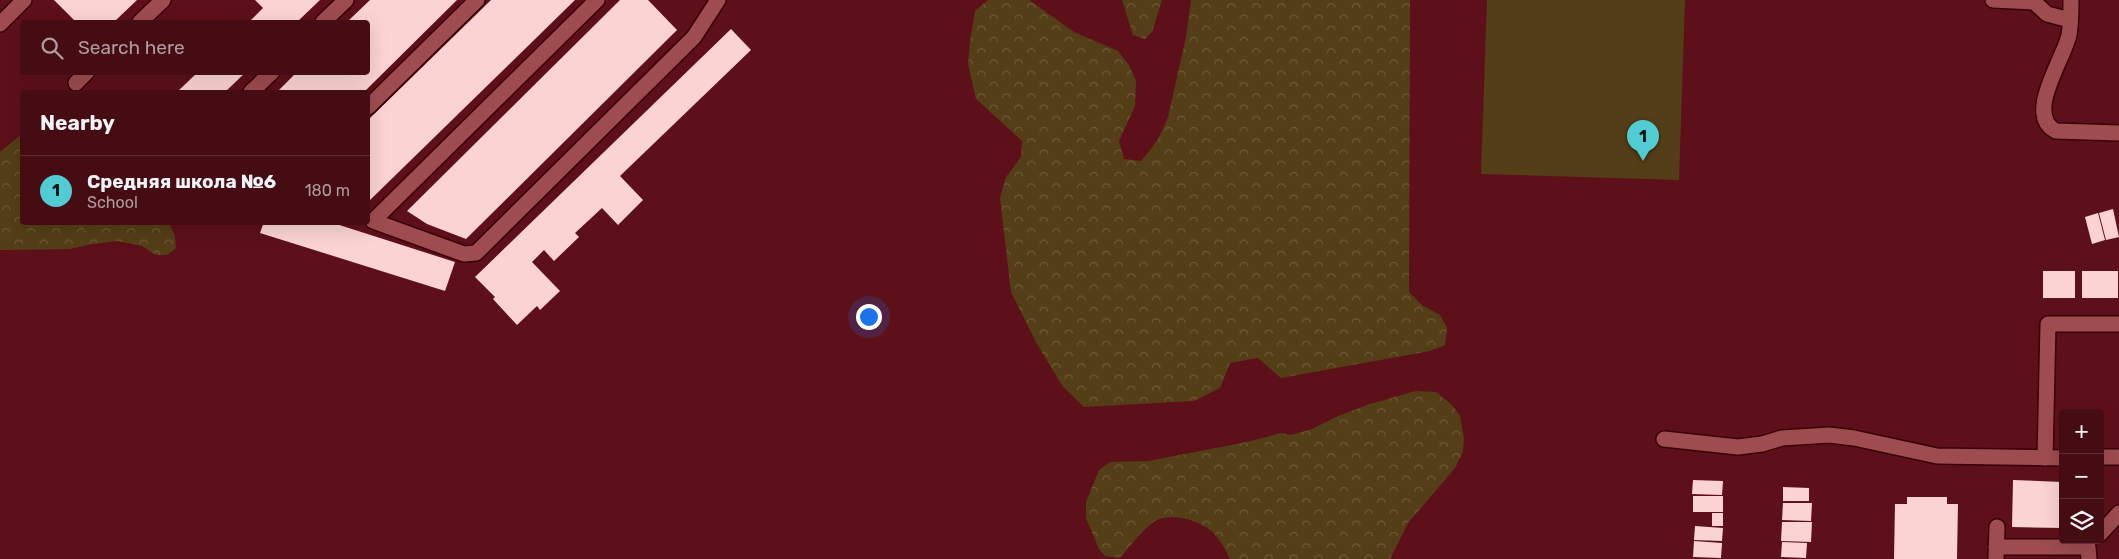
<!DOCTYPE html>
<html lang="en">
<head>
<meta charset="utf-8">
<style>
  :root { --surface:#460c14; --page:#501a22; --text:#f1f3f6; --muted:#b09ba0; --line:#5e2c34; --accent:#51ccd2 }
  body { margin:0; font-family:Rubik,sans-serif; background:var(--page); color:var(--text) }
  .controls { position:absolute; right:15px; bottom:15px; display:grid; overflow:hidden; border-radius:5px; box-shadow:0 5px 20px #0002 }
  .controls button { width:45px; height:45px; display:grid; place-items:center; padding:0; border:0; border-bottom:1px solid var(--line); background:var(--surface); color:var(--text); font:25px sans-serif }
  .you { position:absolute; left:868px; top:316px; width:18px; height:18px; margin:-12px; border:4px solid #fff; border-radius:50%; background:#1a73e8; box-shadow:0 0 0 8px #1a73e833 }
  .badge { display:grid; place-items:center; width:32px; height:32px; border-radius:50%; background:var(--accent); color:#111; font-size:16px; font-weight:700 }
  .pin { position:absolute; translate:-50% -41px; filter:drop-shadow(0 1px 2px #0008) }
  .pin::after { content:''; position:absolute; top:26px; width:18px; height:15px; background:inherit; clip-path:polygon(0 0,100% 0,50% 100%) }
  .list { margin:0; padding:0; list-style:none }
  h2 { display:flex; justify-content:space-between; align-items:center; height:65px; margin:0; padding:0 20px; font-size:21px }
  h2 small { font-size:16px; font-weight:400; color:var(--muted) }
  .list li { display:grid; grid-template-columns:32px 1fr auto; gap:15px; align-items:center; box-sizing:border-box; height:70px; padding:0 20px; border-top:1px solid var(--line) }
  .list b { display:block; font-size:19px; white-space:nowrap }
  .list p { margin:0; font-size:16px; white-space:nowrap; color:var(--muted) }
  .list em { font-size:16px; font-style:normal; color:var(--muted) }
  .icon { flex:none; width:28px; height:28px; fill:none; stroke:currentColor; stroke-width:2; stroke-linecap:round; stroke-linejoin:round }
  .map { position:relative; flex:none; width:2119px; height:559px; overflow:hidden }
  .search { position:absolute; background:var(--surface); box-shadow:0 5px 20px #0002; left:20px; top:20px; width:350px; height:55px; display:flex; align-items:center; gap:12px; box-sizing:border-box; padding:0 18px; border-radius:5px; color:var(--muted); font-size:19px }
  .panel { position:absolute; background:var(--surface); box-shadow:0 5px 20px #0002; left:20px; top:90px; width:350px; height:135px; border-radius:5px }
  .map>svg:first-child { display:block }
  .green { fill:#543e17 }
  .forest { fill:url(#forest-crowns) }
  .building { fill:#fad3d2 }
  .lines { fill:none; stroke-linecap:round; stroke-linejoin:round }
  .minor-casing { stroke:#390008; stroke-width:18 }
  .minor { stroke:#9e4c4f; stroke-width:15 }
</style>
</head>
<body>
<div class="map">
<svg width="2119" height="559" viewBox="0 0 2119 559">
  <defs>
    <pattern id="forest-crowns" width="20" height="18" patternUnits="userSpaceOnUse" patternTransform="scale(1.25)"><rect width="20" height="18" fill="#543e17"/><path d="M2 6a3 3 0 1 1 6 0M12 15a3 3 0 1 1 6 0" fill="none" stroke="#6e5a39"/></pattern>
  </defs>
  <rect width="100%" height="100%" fill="#5e101a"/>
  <polygon class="green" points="1487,0 1685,0 1679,180 1481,174"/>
  <g class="forest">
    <path d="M988,0H1029L1074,32L1118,51L1129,65L1136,81L1135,106L1119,141L1124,159L1141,161C1153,148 1162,134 1168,117L1186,37L1191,0H1410L1409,292L1422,305L1440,315L1447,328L1445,345L1430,351L1281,378L1258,358L1230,363L1220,388L1194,401L1084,407L1063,387L1037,344L1011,292L1000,198L1006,177L1021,157L1022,141L976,99L968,64L970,42L975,11Z"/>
    <polygon points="1122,0 1162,0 1152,32 1145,39 1133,35"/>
    <polygon points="22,134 22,222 169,223 175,236 176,248 167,255 156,255 142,246 117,241 92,244 70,249 0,250 0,152"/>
    <path d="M1416,391L1436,392L1452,405L1460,416L1464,438L1463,452L1455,468L1408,523L1390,559H1230C1226,550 1218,536 1210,530C1197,520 1170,512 1155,521C1142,530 1130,546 1120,558L1105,556L1099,549L1086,518V502L1099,470L1110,462L1148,461L1247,442L1281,433L1291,435L1312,429L1338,416L1370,404Z"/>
  </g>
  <g class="building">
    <polygon points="54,0 137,0 114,22 76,22"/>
    <polygon points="255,0 320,0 297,22 249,22 263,8"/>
    <polygon points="370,0 457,0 364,92 277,92 297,72 368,72 368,22 347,22"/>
    <polygon points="491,0 575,0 368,202 368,120"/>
    <polygon points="620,0 648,0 677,30 466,239 427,224 407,211"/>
    <polygon points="731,29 751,50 620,176 643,200 618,225 602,208 575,233 579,237 554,261 544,250 532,262 560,291 540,310 537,306 517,325 493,299 495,297 475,277"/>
    <polygon points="198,72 246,72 225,92 177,92"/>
    <polygon points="2113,209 2119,237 2106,240 2099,213"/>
    <polygon points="2098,213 2105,240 2092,244 2085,217"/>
    <polygon points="264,222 330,222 455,262 445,291 260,233"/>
    <rect x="2043" y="271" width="32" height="27"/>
    <rect x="2082" y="271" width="36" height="27"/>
    <polygon points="1693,480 1723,481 1722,495 1692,494"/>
    <polygon points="2013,480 2063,482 2063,528 2012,527"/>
    <polygon points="1783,487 1809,488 1809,501 1783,501"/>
    <rect x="1693" y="496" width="30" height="16"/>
    <polygon points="1907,497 1947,497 1947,504 1958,504 1957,559 1894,559 1895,504 1907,504"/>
    <polygon points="1783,503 1812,503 1811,521 1782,520"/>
    <rect x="1712" y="513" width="11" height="13"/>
    <polygon points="1782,522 1812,522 1811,542 1781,541"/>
    <polygon points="1695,526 1723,528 1722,541 1694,540"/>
    <polygon points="1694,541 1722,543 1721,558 1693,557"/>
    <polygon points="1782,542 1807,543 1806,558 1781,557"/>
  </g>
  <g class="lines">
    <g class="minor-casing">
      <g id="minor">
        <polyline points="597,0 373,221 464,254 476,253 694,37 718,0"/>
        <polyline points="1993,0 2034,2 2047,14 2070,20"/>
        <path d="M2071,0C2071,11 2071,24 2069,35C2064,59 2024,115 2056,131L2119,133"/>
        <polyline points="140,22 163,0"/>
        <polyline points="323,22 346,0"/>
        <polyline points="0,24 24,0"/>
        <polyline points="76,83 87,72"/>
        <polyline points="251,92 272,72"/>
        <polyline points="368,107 477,0"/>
        <polyline points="1664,439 1738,447 1762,444 1782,438 1829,435 1854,438 1937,456 2063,458"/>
        <polyline points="2100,457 2119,457"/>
        <polyline points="2045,458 2048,324 2119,324"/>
        <polyline points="2100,534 2119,513"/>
        <polyline points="1996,547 2088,547 2089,559"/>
        <polyline points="1996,559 1997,527"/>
      </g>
    </g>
    <use href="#minor" class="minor"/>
  </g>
</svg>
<div class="controls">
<button>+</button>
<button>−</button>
<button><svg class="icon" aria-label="layers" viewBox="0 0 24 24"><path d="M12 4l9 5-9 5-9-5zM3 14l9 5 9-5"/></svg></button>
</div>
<div class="you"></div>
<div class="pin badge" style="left:1643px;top:161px">1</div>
<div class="search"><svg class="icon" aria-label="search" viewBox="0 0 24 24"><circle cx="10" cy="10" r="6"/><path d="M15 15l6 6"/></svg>Search here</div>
<section class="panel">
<h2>Nearby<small></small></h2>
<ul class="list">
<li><span class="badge">1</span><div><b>Средняя школа №6</b><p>School</p></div><em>180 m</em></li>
</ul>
</section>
</div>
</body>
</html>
